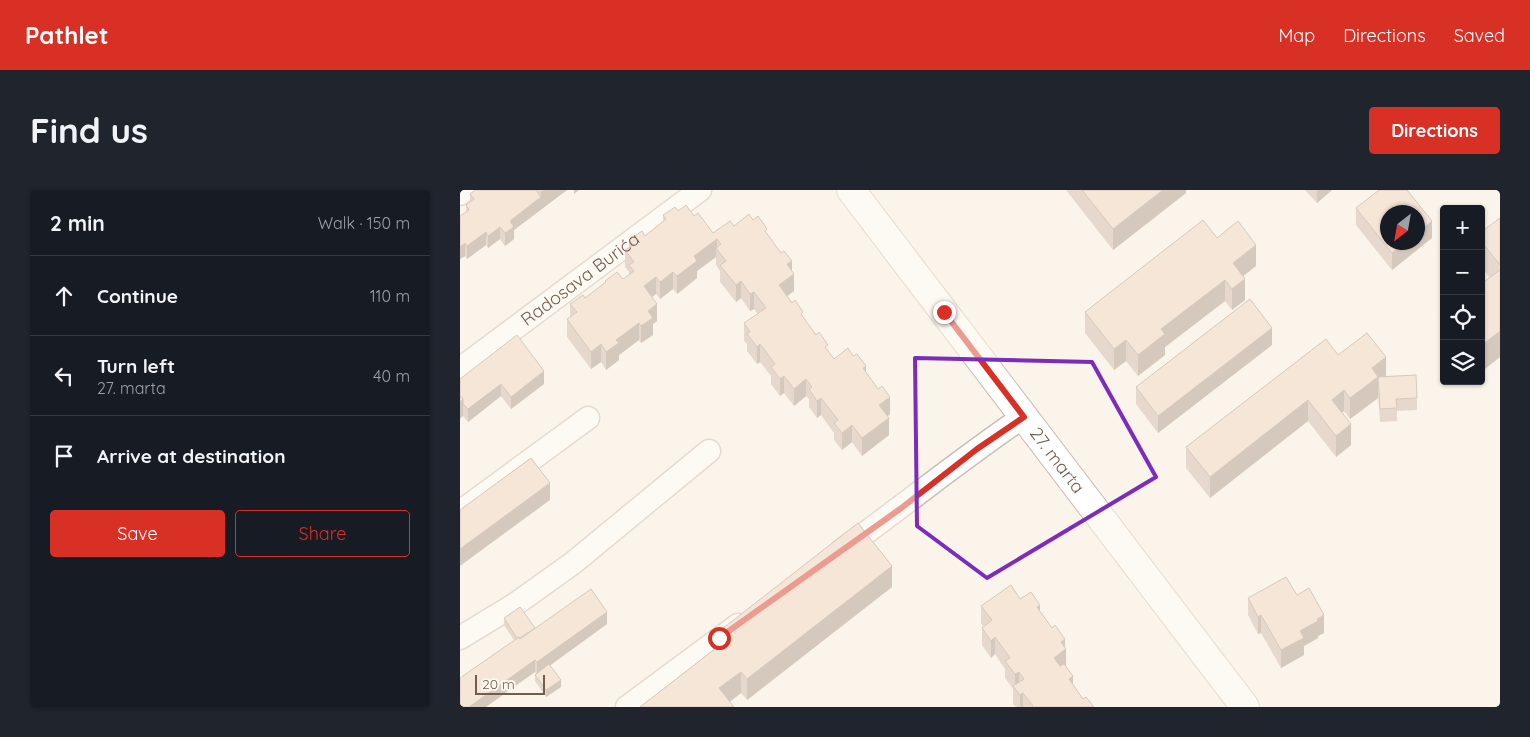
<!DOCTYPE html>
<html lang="en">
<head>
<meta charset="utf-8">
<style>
  :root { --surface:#171b24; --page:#20242c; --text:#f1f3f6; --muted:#9ea1a6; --line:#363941; --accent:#d93025 }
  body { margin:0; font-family:Quicksand,sans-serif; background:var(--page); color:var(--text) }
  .controls { position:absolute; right:15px; top:15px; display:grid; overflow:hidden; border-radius:5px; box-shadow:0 1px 4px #0004 }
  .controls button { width:45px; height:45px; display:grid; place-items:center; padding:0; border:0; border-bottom:1px solid var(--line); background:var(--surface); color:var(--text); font:25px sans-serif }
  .compass { position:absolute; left:920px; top:15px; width:45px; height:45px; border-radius:50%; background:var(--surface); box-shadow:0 1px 4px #0004; rotate:211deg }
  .scale { position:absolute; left:15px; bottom:12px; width:70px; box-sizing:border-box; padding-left:5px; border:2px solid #735c4f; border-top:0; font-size:14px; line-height:18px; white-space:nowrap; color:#735c4f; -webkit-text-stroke:4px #fef8f0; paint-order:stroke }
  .stop { position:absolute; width:15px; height:15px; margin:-11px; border:4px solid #d93025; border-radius:50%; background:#fff }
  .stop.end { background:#d93025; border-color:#fff; box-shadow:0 1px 5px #0008 }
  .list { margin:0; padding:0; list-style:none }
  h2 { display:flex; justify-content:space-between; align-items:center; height:65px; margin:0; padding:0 20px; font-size:21px }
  h2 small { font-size:16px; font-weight:400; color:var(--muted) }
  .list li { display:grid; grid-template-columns:32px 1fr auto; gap:15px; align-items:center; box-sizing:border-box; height:80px; padding:0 20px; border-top:1px solid var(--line) }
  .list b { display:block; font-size:19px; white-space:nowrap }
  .list p { margin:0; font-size:16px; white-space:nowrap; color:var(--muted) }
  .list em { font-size:16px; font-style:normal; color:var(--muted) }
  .actions { display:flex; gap:10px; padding:15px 20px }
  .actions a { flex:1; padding:11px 0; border:1px solid var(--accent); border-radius:5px; text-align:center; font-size:18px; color:var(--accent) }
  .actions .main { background:var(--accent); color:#fff }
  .icon { flex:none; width:28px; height:28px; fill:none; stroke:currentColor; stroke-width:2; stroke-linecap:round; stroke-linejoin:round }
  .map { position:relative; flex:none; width:1040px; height:517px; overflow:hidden; border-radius:5px }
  header { display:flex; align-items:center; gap:30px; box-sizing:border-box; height:70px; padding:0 25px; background:var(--accent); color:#fff }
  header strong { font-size:24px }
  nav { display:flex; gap:28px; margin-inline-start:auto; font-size:18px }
  .intro { display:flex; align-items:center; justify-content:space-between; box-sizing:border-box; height:120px; padding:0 30px }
  h1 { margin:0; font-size:35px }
  .button { padding:12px 22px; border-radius:5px; background:var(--accent); color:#fff; font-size:18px; font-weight:700 }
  main { display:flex; gap:30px; padding:0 30px }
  aside { flex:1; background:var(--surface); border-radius:5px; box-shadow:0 1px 4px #0004 }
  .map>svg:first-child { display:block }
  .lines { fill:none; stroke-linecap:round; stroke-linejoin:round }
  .minor-casing { stroke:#ccbcb1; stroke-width:25 }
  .tertiary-casing { stroke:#ccbcb1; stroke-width:30 }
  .minor { stroke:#fff; stroke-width:22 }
  .tertiary { stroke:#fff; stroke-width:28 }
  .wall { fill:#cdb6a9 }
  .shaded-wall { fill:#a79489 }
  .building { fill:#eed4c4; stroke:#a79489 }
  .route { stroke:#d93025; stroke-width:6 }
  .marked { fill:none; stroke:#7b2cbf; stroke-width:4; stroke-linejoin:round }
  .labels { text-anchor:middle; stroke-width:4; stroke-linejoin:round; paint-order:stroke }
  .street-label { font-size:18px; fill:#735c4f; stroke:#fef8f0 }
</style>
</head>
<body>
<header>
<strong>Pathlet</strong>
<nav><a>Map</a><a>Directions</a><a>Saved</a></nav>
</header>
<div class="intro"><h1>Find us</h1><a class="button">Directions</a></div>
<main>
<aside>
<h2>2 min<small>Walk · 150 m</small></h2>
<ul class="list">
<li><svg class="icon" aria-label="ahead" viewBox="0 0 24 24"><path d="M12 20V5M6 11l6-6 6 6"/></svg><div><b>Continue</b></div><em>110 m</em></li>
<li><svg class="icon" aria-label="left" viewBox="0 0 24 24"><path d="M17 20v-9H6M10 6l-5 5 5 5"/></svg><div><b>Turn left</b><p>27. marta</p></div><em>40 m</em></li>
<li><svg class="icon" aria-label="arrive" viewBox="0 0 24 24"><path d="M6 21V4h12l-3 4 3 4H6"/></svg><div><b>Arrive at destination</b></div></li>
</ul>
<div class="actions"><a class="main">Save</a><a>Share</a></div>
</aside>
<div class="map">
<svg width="1040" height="517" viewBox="0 0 1040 517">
  <rect width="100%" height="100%" fill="#fbf4ea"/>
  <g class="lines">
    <g class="minor-casing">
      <g id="minor">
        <polyline points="0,4 5,0"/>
        <path id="s1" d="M0,179L240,0"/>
        <polyline points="0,322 128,228"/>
        <path d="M381,361C442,317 501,269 563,227"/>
        <polyline points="0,448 57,413 113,373 249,261"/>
        <polyline points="167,517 278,435"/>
      </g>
    </g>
    <g class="tertiary-casing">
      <g id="tertiary">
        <path id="s2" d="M391,0L785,517"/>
      </g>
    </g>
    <use href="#minor" class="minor"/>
    <use href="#tertiary" class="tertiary"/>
  </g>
  <g class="wall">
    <polygon points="15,0 107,0 54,40 54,49 45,56 40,49 28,58 26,55 7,69 5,66 0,69 0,26 6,22 6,15 10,12 10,4"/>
    <polygon points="606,0 726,0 726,3 653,60"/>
    <polygon points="845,0 872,0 857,13"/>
    <polygon points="896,18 972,48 932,80 896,35"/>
    <polygon points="218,21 234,26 253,43 274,36 293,30 307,45 332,81 334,101 327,106 374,169 406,183 430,224 428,226 429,245 402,266 392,252 382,260 374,250 374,243 361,225 357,228 349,217 349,209 346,206 334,216 324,203 320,206 311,194 311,186 300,172 297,174 287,161 287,154 284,151 284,133 298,124 294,119 290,121 281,108 276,112 260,92 260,81 256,75 256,67 237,81 237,88 217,104 213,99 200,109 196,104 192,107 197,131 193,134 193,145 181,153 179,150 159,165 159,170 146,180 141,172 131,179 107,147 107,129 110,127 110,114 125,108 145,93 145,91 163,89 169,85 169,82 165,77 165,60 169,58 169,50 185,46 203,32 203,25"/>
    <polygon points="1040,28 1040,167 1021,182 1021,94 1030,88 1021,77 1021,42"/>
    <polygon points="757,48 796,76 783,86 785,110 772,120 765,111 705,157 705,165 678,186 666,171 654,180 625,143 625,122"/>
    <polygon points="984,59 984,72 980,68 980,61"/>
    <polygon points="984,124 984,157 980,152 980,126"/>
    <polygon points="812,155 698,243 676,214 676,197"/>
    <polygon points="878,165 926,187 957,208 957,220 937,221 937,231 920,232 918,201 918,208 890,229 884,221 882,223 891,255 876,267 848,231 750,308 726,278 726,257"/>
    <polygon points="0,189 84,194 51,219 41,206 8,232 3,226"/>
    <polygon points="432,397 287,510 281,503 270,511 180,517 253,460 253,446"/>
    <polygon points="837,405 864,443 858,446 858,448 844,456 844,465 821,478 801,443 798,444 788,425 788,408"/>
    <polygon points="521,416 580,422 605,457 606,476 613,495 623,509 634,517 556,517 553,514 553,499 545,488 545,479 535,464 531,468 522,455 522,438 523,436 521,433"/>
    <polygon points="44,428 75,438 147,434 90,475 101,497 86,507 75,491 75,485 76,484 75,482 44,435"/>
  </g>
  <g class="shaded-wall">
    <polygon points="84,0 107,0 54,40 54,49 45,56 45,43 50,31 81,7 81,2"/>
    <polygon points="114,0 119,0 114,4"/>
    <polygon points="703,0 726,0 726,3 653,60 653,39"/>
    <polygon points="858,0 872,0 857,13 857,1"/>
    <polygon points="972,31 972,48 932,80 932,63 945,52 958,52 958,43"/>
    <polygon points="40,37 40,49 28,58 28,46"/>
    <polygon points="26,42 26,55 7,69 7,56"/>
    <polygon points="257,49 257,60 256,58 256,67 237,81 237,88 217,104 217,86 234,66"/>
    <polygon points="5,53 5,66 0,69 0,57"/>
    <polygon points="796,55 796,76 773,94 773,73"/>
    <polygon points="332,71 332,86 334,84 334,101 319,112 319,95 327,74"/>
    <polygon points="213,82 213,99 200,109 200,92"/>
    <polygon points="196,87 196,104 184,113 184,96"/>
    <polygon points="785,89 785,110 772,120 772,99"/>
    <polygon points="765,90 765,111 705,157 705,165 678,186 678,165 701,139"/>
    <polygon points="281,91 281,108 276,112 276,95"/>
    <polygon points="294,102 294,119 290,121 290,104"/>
    <polygon points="197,114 197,131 193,134 193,145 181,153 181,136 188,121"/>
    <polygon points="179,133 179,150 159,165 159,170 146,180 146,162 156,150"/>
    <polygon points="812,138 812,155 698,243 698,226"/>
    <polygon points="1040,141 1040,167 1021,182 1021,156"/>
    <polygon points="666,150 666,171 654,180 654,159"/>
    <polygon points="141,154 141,172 131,179 131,162"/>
    <polygon points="300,154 300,172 297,174 297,157"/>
    <polygon points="926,167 926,188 918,189 918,208 890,229 890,208 912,178"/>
    <polygon points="406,176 406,193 403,178"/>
    <polygon points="84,181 84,194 51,219 51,207"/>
    <polygon points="324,186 324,203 320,206 320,189"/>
    <polygon points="346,189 346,206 334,216 334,199"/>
    <polygon points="41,194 41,206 8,232 8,219"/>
    <polygon points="884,200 884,221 872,231 872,210"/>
    <polygon points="430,207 430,224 419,232 419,215"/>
    <polygon points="361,208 361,225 357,228 357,211"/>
    <polygon points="3,209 3,226 0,229 0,212"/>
    <polygon points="848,210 848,231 750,308 750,287"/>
    <polygon points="429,228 429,245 402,266 402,248"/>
    <polygon points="891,234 891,255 876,267 876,246"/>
    <polygon points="392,235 392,252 382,260 382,243"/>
    <polygon points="90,293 90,310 0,376 0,359"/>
    <polygon points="432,376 432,397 287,510 287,489"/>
    <polygon points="580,415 580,432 577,417"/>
    <polygon points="147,422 147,434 77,485 77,472"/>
    <polygon points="801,425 801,443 798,444 798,427"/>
    <polygon points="864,425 864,443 858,446 858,448 844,456 844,465 821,478 821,460 840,441"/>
    <polygon points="535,447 535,464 531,468 531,451"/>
    <polygon points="605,449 605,460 606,459 606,476 594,485 594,468 601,452"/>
    <polygon points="75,470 75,482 26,517 9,517"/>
    <polygon points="281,482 281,503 263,517 259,498"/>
    <polygon points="559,482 559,499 555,499 555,484"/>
    <polygon points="613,486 613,504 609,489"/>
    <polygon points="101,490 101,497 86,507 86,500"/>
    <polygon points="563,503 563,517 560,517 560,505"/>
  </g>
  <g class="building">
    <polygon points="15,0 76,0 81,7 50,31 54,37 45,43 40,37 28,46 26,42 7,56 5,53 0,57 0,26 9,20 6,15 14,9 10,4"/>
    <polygon points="622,0 703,0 653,39"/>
    <polygon points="919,0 947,0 972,31 958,43 958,22 928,22 928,52 945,52 932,63 896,18"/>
    <polygon points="226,15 234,26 238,23 253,43 270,31 274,36 289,24 293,30 298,26 307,39 305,41 321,63 324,61 332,71 327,74 334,84 319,95 332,113 335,110 343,122 341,124 356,145 359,142 368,155 365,157 374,169 388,158 393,166 397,164 406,176 403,178 418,199 422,196 430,207 419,215 429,228 402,248 392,235 382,243 374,233 378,230 361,208 357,211 349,199 352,197 346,189 334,199 324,186 320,189 311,177 315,174 300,154 297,157 287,144 290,142 284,133 306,118 294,102 290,104 281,91 276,95 260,75 266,71 256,58 261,54 257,49 234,66 237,71 217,86 213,82 200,92 196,87 184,96 197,114 188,121 193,128 181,136 179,133 156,150 159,153 146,162 141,154 131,162 107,129 117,122 110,114 123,105 125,108 146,92 145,91 157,82 163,89 174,81 169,75 174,72 165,60 173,55 169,50 182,41 185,46 206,29 203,25 215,17 218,21"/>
    <polygon points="1040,28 1040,75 1021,51 1021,42"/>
    <polygon points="743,30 757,48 778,31 796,55 773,73 785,89 772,99 765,90 701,139 705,144 678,165 666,150 654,159 625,122"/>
    <polygon points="984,59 984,66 980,61"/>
    <polygon points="1040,80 1040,141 1021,156 1021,94"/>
    <polygon points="790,109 812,138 698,226 676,197"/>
    <polygon points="984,124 984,131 980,126"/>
    <polygon points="907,143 926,167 912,178 918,187 890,208 884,200 872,210 891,234 876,246 848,210 750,287 726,257 866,149 878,165"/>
    <polygon points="57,145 84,181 51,207 41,194 8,219 3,214 3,209 0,205 0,189"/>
    <polygon points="956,185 957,208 936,209 937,218 920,219 918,187"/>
    <polygon points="0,205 3,209 0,212"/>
    <polygon points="71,268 90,293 0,359 0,320"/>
    <polygon points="398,333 432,376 287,489 281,482 259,498 274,517 180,517 260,455 253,446"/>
    <polygon points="826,387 837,405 849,398 864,425 857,429 858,431 840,441 844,448 821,460 801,425 798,427 788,408"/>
    <polygon points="551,395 560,409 571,402 580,415 577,417 592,438 595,435 605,449 601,452 606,459 594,468 600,476 604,474 613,486 609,489 623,509 626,507 634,517 572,517 573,516 563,503 560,505 553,496 564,489 559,482 555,484 545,471 550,468 535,447 531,451 522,438 532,430 521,416"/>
    <polygon points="131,399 147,422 77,472 75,470 9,517 0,517 0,488 59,447 60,449"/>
    <polygon points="60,417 75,438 60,448 59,447 57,448 44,428"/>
    <polygon points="89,474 101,490 86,500 75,485"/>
  </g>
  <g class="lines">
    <polyline class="route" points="259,448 440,319 517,259 564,227 484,122"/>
  </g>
  <path d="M0 0H1040V517H0ZM455,168L632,172L696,287L527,388L457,336Z" fill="#fbf4ea" fill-opacity=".55" fill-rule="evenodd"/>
  <path class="marked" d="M455,168L632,172L696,287L527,388L457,336Z"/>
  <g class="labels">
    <g class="street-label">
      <text dy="6" stroke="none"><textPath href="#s1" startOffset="150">Radosava Burića</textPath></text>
      <text dy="6" stroke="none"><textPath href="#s2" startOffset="340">27. marta</textPath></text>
    </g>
  </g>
</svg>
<div class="controls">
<button>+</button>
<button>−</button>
<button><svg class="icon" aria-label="locate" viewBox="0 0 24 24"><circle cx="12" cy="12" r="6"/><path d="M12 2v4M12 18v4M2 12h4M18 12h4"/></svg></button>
<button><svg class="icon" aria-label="layers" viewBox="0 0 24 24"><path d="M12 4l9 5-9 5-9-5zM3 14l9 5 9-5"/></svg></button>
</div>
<svg class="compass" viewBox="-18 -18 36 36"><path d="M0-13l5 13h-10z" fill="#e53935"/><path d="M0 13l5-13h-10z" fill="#9ea1a6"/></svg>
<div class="scale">20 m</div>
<div class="stop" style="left:259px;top:448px"></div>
<div class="stop end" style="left:484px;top:122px"></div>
</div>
</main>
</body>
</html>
